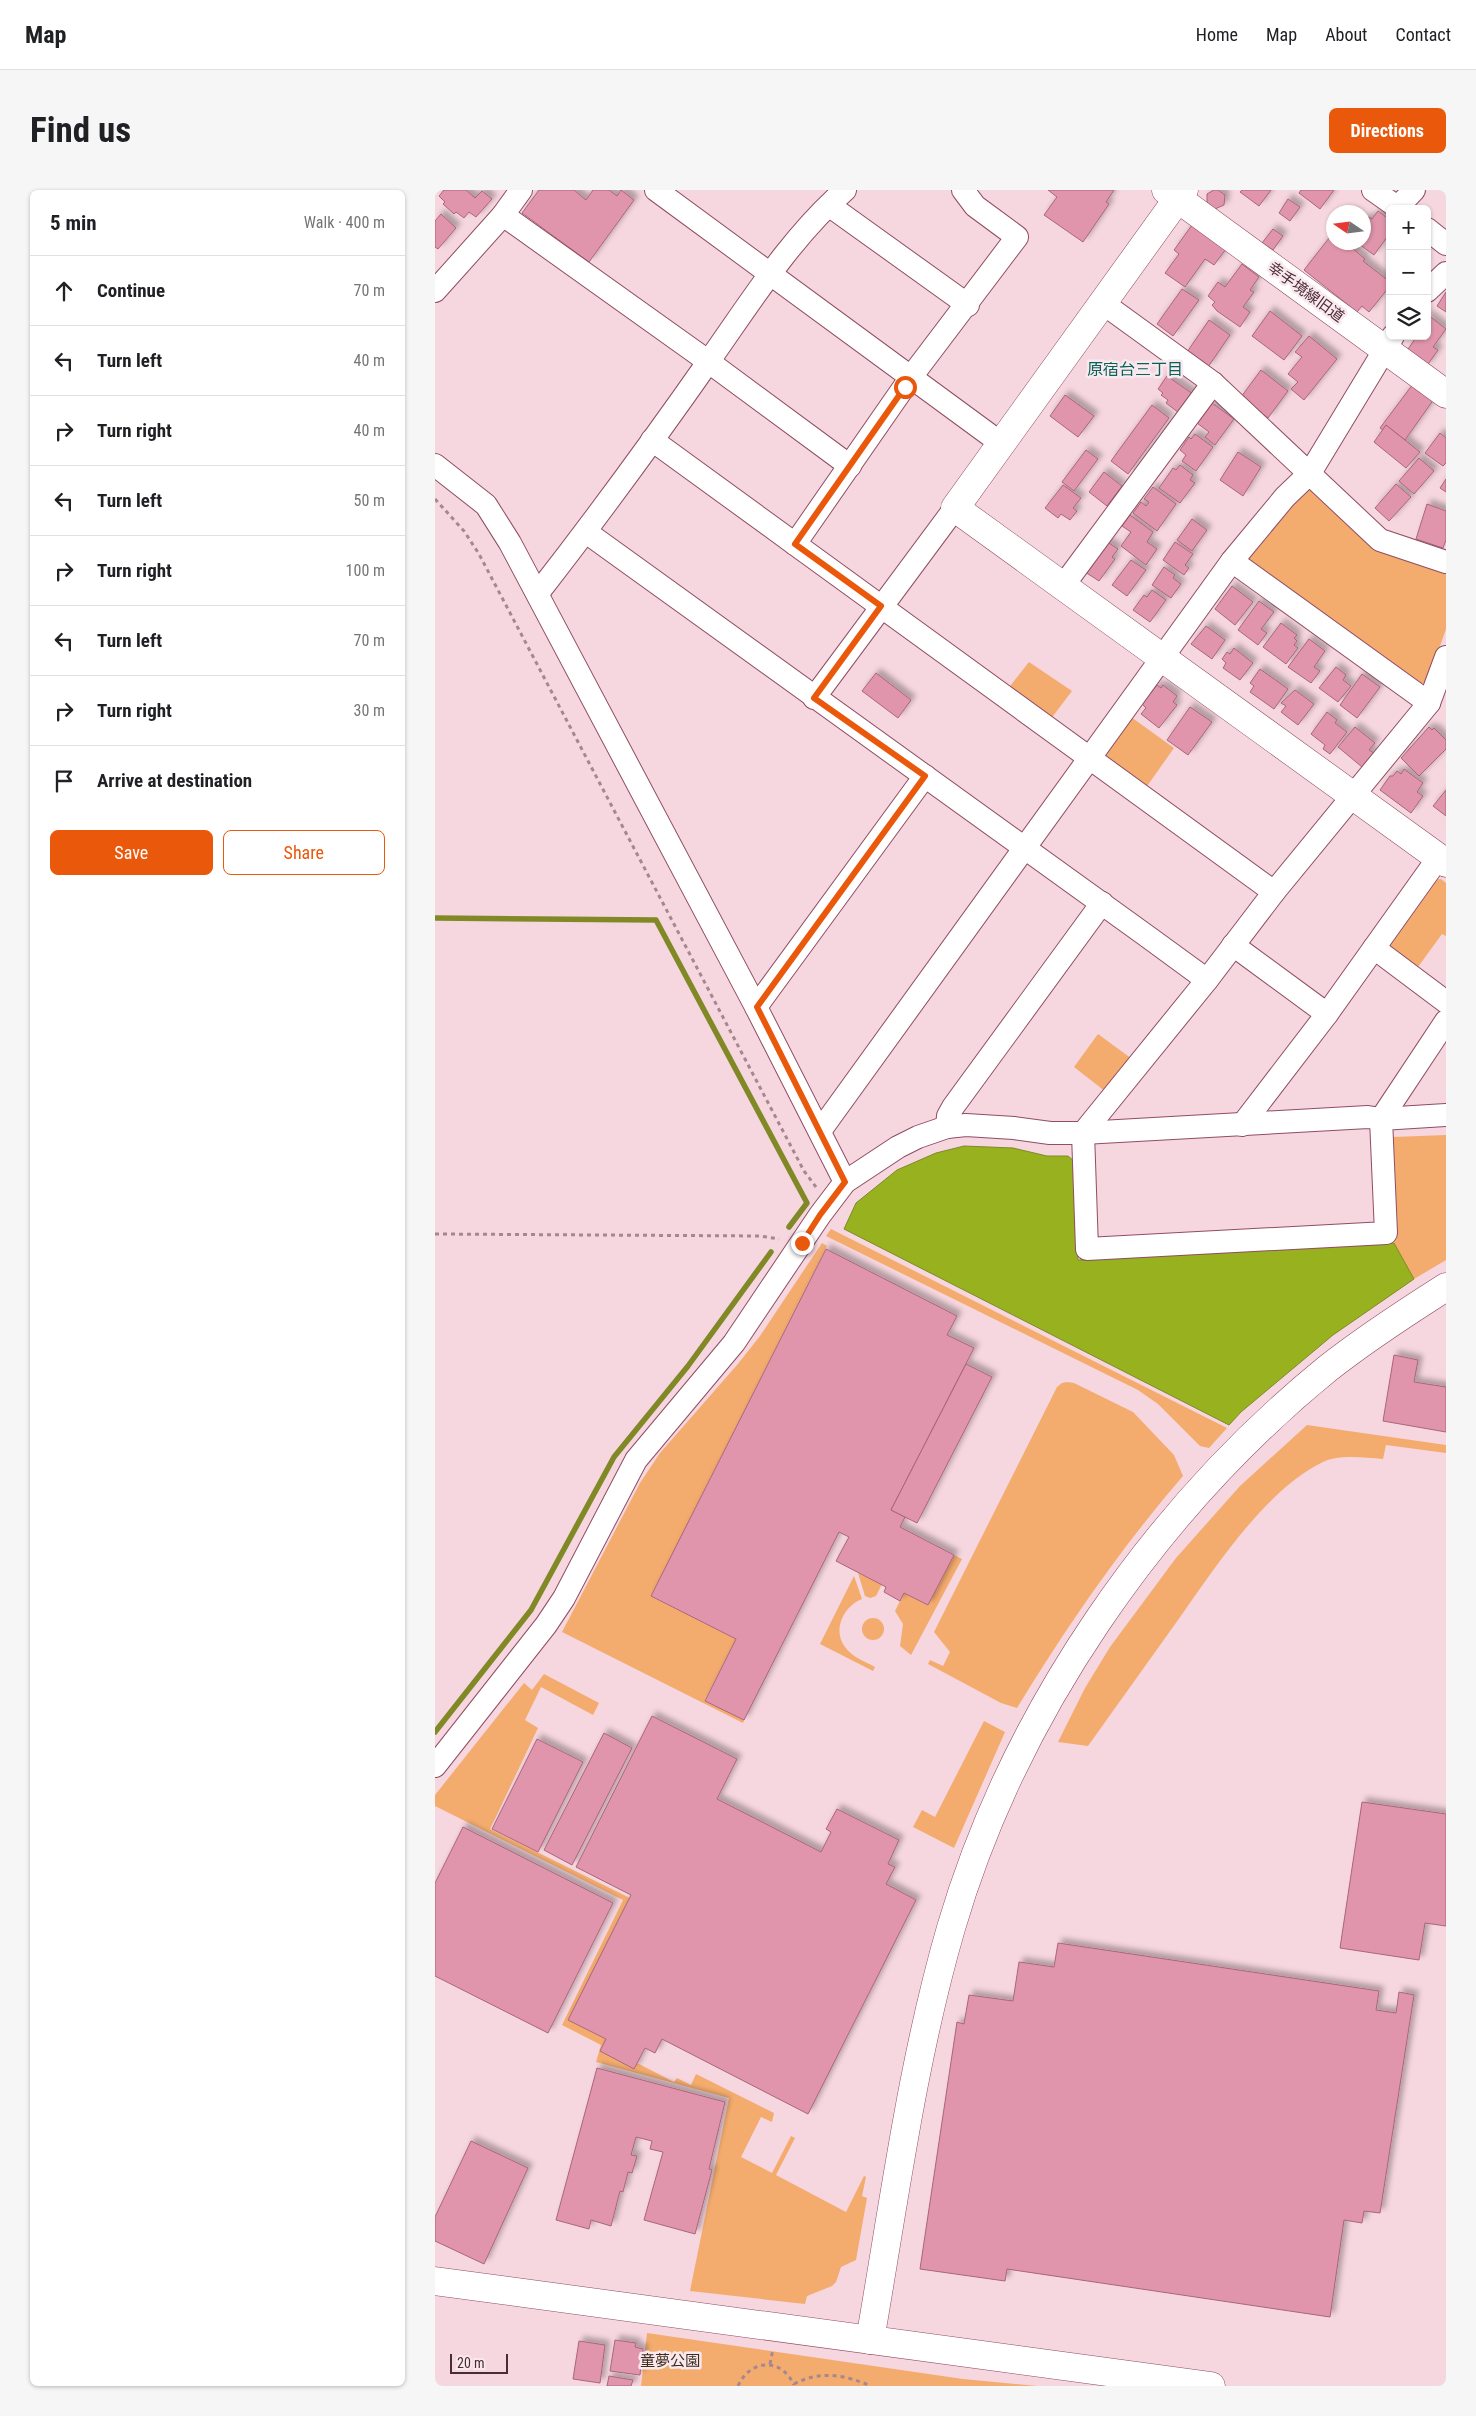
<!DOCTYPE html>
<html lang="en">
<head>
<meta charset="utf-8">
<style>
  :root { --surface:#fff; --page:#f6f6f6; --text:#202124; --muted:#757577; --line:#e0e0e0; --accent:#ea580c }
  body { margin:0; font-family:"Roboto Condensed","Noto Sans JP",sans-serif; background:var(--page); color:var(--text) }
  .controls { position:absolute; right:15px; top:15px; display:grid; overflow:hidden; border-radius:8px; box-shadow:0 1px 4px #0004 }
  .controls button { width:45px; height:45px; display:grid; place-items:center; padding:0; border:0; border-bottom:1px solid var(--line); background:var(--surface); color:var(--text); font:25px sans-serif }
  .compass { position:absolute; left:891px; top:15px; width:45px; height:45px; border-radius:50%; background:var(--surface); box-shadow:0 1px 4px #0004; rotate:283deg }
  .scale { position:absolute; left:15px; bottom:12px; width:58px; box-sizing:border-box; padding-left:5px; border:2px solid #4a2c35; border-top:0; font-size:14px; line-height:18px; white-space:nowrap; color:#4a2c35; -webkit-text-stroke:4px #f9e8ed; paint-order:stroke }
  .stop { position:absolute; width:15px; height:15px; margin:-11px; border:4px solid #ea580c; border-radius:50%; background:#fff }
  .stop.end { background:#ea580c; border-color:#fff; box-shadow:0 1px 5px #0008 }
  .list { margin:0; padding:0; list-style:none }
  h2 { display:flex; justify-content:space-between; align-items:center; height:65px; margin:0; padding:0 20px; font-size:21px }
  h2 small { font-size:16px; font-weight:400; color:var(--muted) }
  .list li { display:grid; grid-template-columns:32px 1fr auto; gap:15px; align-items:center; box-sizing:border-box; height:70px; padding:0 20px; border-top:1px solid var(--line) }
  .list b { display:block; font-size:19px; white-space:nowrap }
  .list em { font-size:16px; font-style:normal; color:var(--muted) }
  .actions { display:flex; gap:10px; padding:15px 20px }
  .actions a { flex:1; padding:11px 0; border:1px solid var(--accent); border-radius:8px; text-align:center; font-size:18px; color:var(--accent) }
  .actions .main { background:var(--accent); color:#fff }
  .icon { flex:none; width:28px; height:28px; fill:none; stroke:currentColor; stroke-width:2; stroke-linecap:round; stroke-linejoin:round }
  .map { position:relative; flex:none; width:1011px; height:2196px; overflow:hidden; border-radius:8px }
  header { display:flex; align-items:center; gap:30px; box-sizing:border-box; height:70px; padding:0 25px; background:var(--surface); border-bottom:1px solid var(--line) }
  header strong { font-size:24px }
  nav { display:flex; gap:28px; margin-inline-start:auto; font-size:18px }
  .intro { display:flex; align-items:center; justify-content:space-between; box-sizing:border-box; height:120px; padding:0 30px }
  h1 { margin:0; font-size:35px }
  .button { padding:12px 22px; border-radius:8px; background:var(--accent); color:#fff; font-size:18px; font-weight:700 }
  main { display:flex; gap:30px; padding:0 30px }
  aside { flex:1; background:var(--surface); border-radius:8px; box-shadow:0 1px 4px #0004 }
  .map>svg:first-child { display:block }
  .green { fill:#f4ac6e }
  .water { fill:#97b11f; stroke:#808926 }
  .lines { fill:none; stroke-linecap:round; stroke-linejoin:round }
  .stream { stroke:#808926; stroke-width:5.5 }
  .building { fill:#e095ac; stroke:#aa657b; filter:url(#shadow) }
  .street-casing { stroke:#904d63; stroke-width:24 }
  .secondary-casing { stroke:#904d63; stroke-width:29 }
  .path { stroke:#a68790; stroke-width:3; stroke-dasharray:4 4; stroke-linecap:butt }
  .street { stroke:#fff; stroke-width:22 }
  .secondary { stroke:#fff; stroke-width:28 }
  .route { stroke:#ea580c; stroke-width:6 }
  .labels { text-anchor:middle; stroke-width:5; stroke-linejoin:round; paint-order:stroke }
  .street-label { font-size:15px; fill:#4a2c35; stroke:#f9e8ed }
  .park-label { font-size:15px; fill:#3e2b1c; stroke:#f9e8ed }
  .neighbourhood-label { font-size:16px; fill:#056357; stroke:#f9e8ed }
</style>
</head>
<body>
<header>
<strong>Map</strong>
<nav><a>Home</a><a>Map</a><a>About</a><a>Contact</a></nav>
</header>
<div class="intro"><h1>Find us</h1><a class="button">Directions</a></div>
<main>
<aside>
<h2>5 min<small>Walk · 400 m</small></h2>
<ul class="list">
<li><svg class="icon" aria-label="ahead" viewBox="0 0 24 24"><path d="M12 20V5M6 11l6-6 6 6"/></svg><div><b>Continue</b></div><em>70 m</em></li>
<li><svg class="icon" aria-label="left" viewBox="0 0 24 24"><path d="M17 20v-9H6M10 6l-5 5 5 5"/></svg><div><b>Turn left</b></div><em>40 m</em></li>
<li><svg class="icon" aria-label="right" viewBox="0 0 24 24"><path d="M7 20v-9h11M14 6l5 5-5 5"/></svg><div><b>Turn right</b></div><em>40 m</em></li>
<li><svg class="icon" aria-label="left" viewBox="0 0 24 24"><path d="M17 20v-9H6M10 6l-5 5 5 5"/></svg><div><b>Turn left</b></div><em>50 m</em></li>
<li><svg class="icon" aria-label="right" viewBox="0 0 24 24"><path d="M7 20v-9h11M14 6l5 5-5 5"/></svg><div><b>Turn right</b></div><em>100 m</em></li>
<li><svg class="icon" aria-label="left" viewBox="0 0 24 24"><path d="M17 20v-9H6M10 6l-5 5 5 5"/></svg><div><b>Turn left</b></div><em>70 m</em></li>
<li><svg class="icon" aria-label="right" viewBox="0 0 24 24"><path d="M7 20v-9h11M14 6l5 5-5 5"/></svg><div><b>Turn right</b></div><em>30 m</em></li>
<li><svg class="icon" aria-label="arrive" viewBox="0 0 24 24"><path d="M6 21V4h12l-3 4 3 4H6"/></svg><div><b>Arrive at destination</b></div></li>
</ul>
<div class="actions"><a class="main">Save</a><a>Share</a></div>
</aside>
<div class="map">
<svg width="1011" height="2196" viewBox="0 0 1011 2196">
  <defs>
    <filter id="shadow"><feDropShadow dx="4.5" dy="-4.5" stdDeviation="2.5" flood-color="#0004"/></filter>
  </defs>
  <rect width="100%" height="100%" fill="#f6d6df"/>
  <g class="green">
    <polygon points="879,298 1011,382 1011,439 992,493 975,493 814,379 814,360 866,299"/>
    <polygon points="594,472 637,501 615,530 572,500"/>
    <polygon points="696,527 739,558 710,599 672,571 670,562"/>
    <polygon points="1006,689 1011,693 1011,746 1007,744 980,781 951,760 995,690"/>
    <polygon points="663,844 697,869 671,902 639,877"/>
    <polygon points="1011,945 1011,1070 979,1089 959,1053 954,953 958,947"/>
    <polygon points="396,1039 792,1238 774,1258 765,1256 723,1214 703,1200 391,1046"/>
    <polygon points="387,1053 392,1056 216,1406 301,1449 270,1510 309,1530 308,1533 127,1442 205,1293 225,1263 302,1175 325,1146"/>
    <path d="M632,1192L639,1193L698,1222L739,1265L748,1286C685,1359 632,1436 582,1518L566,1513L493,1474L495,1470L508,1476L515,1462L499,1442L622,1197L627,1193Z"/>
    <path d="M872,1235L1011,1255V1263L951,1255L948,1269C930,1268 905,1264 888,1272C831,1299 779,1379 743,1430C713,1472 683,1514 653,1556L623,1552L650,1498L675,1457L741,1368L805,1296Z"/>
    <polygon points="519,1365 527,1369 476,1465 465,1456 468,1434 460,1421 469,1403 493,1415"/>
    <polygon points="423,1383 447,1394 441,1406 435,1408 430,1406"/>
    <path d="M419,1386L427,1409C409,1416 397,1439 410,1457C417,1467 429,1471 440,1477L438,1481L385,1454Z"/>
    <circle cx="438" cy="1439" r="11"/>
    <polygon points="109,1484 164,1513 158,1525 106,1497 90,1530 103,1538 55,1639 195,1708 133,1830 171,1849 199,1878 202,1873 239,1892 242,1888 256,1895 261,1884 339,1923 337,1932 326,1927 306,1967 337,1983 356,1946 360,1948 341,1985 411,2022 429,1986 431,1987 427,2006 432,2008 421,2070 406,2077 401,2092 397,2096 372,2106 370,2114 255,2101 294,1908 161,1872 166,1855 127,1835 188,1710 0,1616 0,1605 89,1493 97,1500"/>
    <polygon points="549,1531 570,1542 519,1658 478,1637 487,1620 500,1627"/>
    <polygon points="212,2143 528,2189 602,2196 206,2196"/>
  </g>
  <polygon class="water" points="529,956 578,958 612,966 633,966 639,971 643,1070 959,1053 979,1089 898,1145 806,1222 794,1235 409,1039 421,1013 462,980 501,963"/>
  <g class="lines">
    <g class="stream">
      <polyline points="0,728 221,730 372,1013 354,1037"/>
      <polyline points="0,1542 96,1420 179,1267 253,1176 336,1062"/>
    </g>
  </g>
  <g class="building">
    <polygon points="9,0 31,0 40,8 47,1 57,9 41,27 34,22 29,28 21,22 19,24 8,14 10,12 4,6"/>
    <polygon points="104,0 139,0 151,10 158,0 174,0 182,6 186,0 199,10 154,72 87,23"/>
    <polygon points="613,0 679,0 671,12 674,14 648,52 609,25 622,7"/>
    <polygon points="779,0 783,0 790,5 789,15 780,19 772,14 772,4"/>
    <polygon points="807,0 836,0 824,16 805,2"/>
    <polygon points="866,0 899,0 885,19 864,3"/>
    <polygon points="853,9 865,17 855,31 844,23"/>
    <polygon points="943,21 955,30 955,43 939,65 921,52 928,52 928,33 933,27 937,29"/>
    <polygon points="6,24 21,38 3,59 0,57 0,31"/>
    <polygon points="757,35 791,59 779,75 770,69 750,97 730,83 744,64 739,60"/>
    <polygon points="838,39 848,46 838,60 827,53"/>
    <polygon points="898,43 898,52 910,52 930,69 928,71 955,92 955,96 934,122 927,116 922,122 869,80"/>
    <polygon points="807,74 824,87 815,100 819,102 808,117 815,122 805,137 782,121 777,115 780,112 773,106 783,92 790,97"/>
    <polygon points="747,99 764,110 738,146 722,134"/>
    <polygon points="1011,102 1011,122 1002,116"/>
    <polygon points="835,121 867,146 849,170 817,146"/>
    <polygon points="992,124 1011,139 998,157 1003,160 991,177 971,162 980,149 975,146 992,146"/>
    <polygon points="774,130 795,145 773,177 752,162"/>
    <polygon points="874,146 902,169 869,210 856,199 863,192 853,184 867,167 860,162"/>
    <polygon points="826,180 853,201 833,228 806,207"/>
    <polygon points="732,186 758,204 744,223 731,213 733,210 726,205 728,203 723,199"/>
    <polygon points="978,194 999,209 970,250 951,235 948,240 945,238"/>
    <polygon points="630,205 659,226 643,247 615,226"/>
    <polygon points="777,213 799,229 780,255 770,247 774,242 762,233"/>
    <polygon points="717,215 734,228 693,284 676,271"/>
    <polygon points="951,235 985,262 971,278 939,252"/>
    <polygon points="1005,243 1011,248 1011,273 1008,276 990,263"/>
    <polygon points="760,244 778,257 761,281 747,271 751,265 745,260 754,247 756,249"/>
    <polygon points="651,260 663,269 639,301 627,292"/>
    <polygon points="803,262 826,277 808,306 785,290"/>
    <polygon points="984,268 999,281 979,304 964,291"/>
    <polygon points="745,275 758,285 755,290 760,293 745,313 724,298 738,278 741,280"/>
    <polygon points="669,282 687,296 672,316 654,302"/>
    <polygon points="1011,289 1011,302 1005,298"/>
    <polygon points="961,294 976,307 954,331 940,318"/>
    <polygon points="628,295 646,308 638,318 642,321 635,330 626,324 623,328 610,318"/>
    <polygon points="718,297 741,314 722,341 698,323 706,312 711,316 714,312 709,309"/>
    <polygon points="992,314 1011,321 1011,350 1008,358 981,349"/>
    <polygon points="695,325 718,342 712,352 722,359 711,375 686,356 696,342 687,336"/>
    <polygon points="757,329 772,340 757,361 742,350"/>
    <polygon points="671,351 683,359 677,367 680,369 664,391 650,382"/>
    <polygon points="740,352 758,364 750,375 754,378 749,385 728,370"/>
    <polygon points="696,370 711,380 692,406 677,395"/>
    <polygon points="729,377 740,385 738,388 746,394 736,408 717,395"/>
    <polygon points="797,396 818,412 800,435 780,419"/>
    <polygon points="717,400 731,410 715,432 698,420 709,405 712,407"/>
    <polygon points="824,411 839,422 826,439 832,443 823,455 803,440"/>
    <polygon points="846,433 862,445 859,448 862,451 859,455 863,458 851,474 828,457"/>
    <polygon points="771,436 790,450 777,469 756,454"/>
    <polygon points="874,449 890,461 879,477 885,481 876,493 853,477"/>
    <polygon points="799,458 818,473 805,490 788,478 791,473 787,469 792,462 795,464"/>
    <polygon points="901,477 911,485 908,490 916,496 903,512 884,498"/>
    <polygon points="825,479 853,499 839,519 815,502 819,496 815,493"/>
    <polygon points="441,483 476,510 463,528 427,501"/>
    <polygon points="927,484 945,497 922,528 905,515"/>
    <polygon points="722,495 726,498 728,495 742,506 738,512 742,515 724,538 706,524 711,518 707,514"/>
    <polygon points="860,500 879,514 863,535 846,522 851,516 846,513"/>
    <polygon points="755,517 777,532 753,565 732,550"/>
    <polygon points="892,522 902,530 900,533 912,542 895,564 888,559 890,555 876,544"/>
    <polygon points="920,537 940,553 934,560 939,563 927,577 903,557"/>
    <polygon points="994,537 997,540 999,538 1011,550 1011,559 984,586 966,568"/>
    <polygon points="969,579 988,593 982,602 988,606 976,623 945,600 955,586 958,586 962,581 966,584"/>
    <polygon points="1011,600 1011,626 998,616"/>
    <polygon points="391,1059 522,1126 512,1145 539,1158 456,1320 470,1327 465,1337 519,1365 493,1415 469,1403 465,1411 449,1402 451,1397 401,1371 414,1347 404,1342 309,1530 270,1511 301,1449 216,1406"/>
    <polygon points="959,1165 983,1170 979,1192 1011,1197 1011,1242 948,1231"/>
    <polygon points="531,1174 557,1187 482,1333 456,1320"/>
    <polygon points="217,1526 302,1569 282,1609 386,1662 396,1642 391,1639 402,1619 464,1650 453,1674 460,1677 451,1694 481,1710 373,1924 227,1849 220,1863 210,1858 199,1879 165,1861 171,1849 133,1830 196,1705 141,1677"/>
    <polygon points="169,1543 197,1558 137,1675 109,1660"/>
    <polygon points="102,1549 148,1572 103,1662 57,1639"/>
    <polygon points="927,1612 1011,1624 1011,1736 990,1733 984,1770 905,1758"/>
    <polygon points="28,1637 178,1713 113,1843 0,1786 0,1693"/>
    <polygon points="623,1753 944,1801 941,1820 961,1823 964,1802 979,1805 945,2023 929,2021 927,2033 909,2030 895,2127 572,2079 570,2091 485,2079 522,1832 529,1834 534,1805 578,1811 584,1772 619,1777"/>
    <polygon points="162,1878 290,1912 274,1979 277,1980 260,2044 209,2030 228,1962 215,1959 217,1951 201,1947 196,1965 202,1966 197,1983 193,1982 188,2002 185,2001 176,2036 156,2030 154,2039 121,2030"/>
    <polygon points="36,1951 93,1978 49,2074 0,2051 0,2027"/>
    <polygon points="180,2150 201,2153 200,2157 208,2159 205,2185 175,2181"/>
    <polygon points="144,2151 170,2155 165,2193 138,2189"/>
    <polygon points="174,2186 198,2190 196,2196 172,2196"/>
  </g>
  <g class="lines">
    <g class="street-casing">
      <g id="street">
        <polyline points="221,0 567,254"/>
        <polyline points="528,0 540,16 582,47 476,187 360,354 839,702"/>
        <polyline points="938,0 965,19"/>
        <polyline points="395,16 533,115"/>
        <polyline points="963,17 979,0"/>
        <polyline points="68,25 274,172 415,276"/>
        <polyline points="992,39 1011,54"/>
        <polyline points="0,101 68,25 86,0"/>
        <polyline points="992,101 1011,83"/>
        <polyline points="669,114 778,193 945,350 1011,372"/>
        <polyline points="217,250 360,354"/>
        <polyline points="0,275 51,315 75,353 321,817 410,992"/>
        <path d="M151,342C357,492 566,639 772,790"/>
        <polyline points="797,371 994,513"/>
        <polyline points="628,396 778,193"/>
        <path d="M103,403C163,326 220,248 276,168C317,110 356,47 410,0"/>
        <polyline points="1011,467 994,513 839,702 772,790 648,943 652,1059 951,1043 946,929 1011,831"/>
        <polyline points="379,508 520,318"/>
        <polyline points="798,755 892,824"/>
        <polyline points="939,758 1011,812"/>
        <polyline points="321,817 490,586"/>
        <polyline points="807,935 892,824 1004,667"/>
        <polyline points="512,937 513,926 518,917 667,713"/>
        <polyline points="385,941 797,371 850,307 875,283 958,146"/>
        <polyline points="0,1576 111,1435 129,1408 201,1270 299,1153 385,1025 410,992 463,957 483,947 512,937 531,935 579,938 615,943 648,943 933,927 946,929 1011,925"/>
      </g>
    </g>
    <g class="secondary-casing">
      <g id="secondary">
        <polyline points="731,0 1011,204"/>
        <polyline points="749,0 520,318 1011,673"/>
        <polyline points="0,2091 776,2196"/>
        <path d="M435,2150C459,2013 477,1872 516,1738C579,1523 719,1320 892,1179C930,1149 970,1123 1011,1097"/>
      </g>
    </g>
    <g class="path">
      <polyline points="0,309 29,341 44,364 369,981 381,997"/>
      <polyline points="0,1044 325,1046 344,1049"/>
      <polyline points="335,2174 338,2159"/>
      <path d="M359,2194C386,2180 410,2185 436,2196"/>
      <path d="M303,2196C316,2168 347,2168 359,2195"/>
    </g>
    <use href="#street" class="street"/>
    <use href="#secondary" class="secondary"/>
  </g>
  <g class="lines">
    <polyline class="route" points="367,1053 385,1025 410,992 322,817 490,586 379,508 446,416 360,354 470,197"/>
  </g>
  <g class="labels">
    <g class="street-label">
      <text transform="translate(871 102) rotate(36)" y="5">幸手境線旧道</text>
    </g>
    <g class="park-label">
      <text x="235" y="2176">童夢公園</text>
    </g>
    <g class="neighbourhood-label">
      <text x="700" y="185">原宿台三丁目</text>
    </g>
  </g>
</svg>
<div class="controls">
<button>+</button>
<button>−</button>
<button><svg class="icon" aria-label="layers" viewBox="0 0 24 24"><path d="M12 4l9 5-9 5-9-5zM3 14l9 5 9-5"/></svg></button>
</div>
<svg class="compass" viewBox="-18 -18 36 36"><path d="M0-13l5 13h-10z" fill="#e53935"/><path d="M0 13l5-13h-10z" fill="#757577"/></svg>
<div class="scale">20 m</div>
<div class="stop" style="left:470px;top:197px"></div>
<div class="stop end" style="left:367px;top:1053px"></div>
</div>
</main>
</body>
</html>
